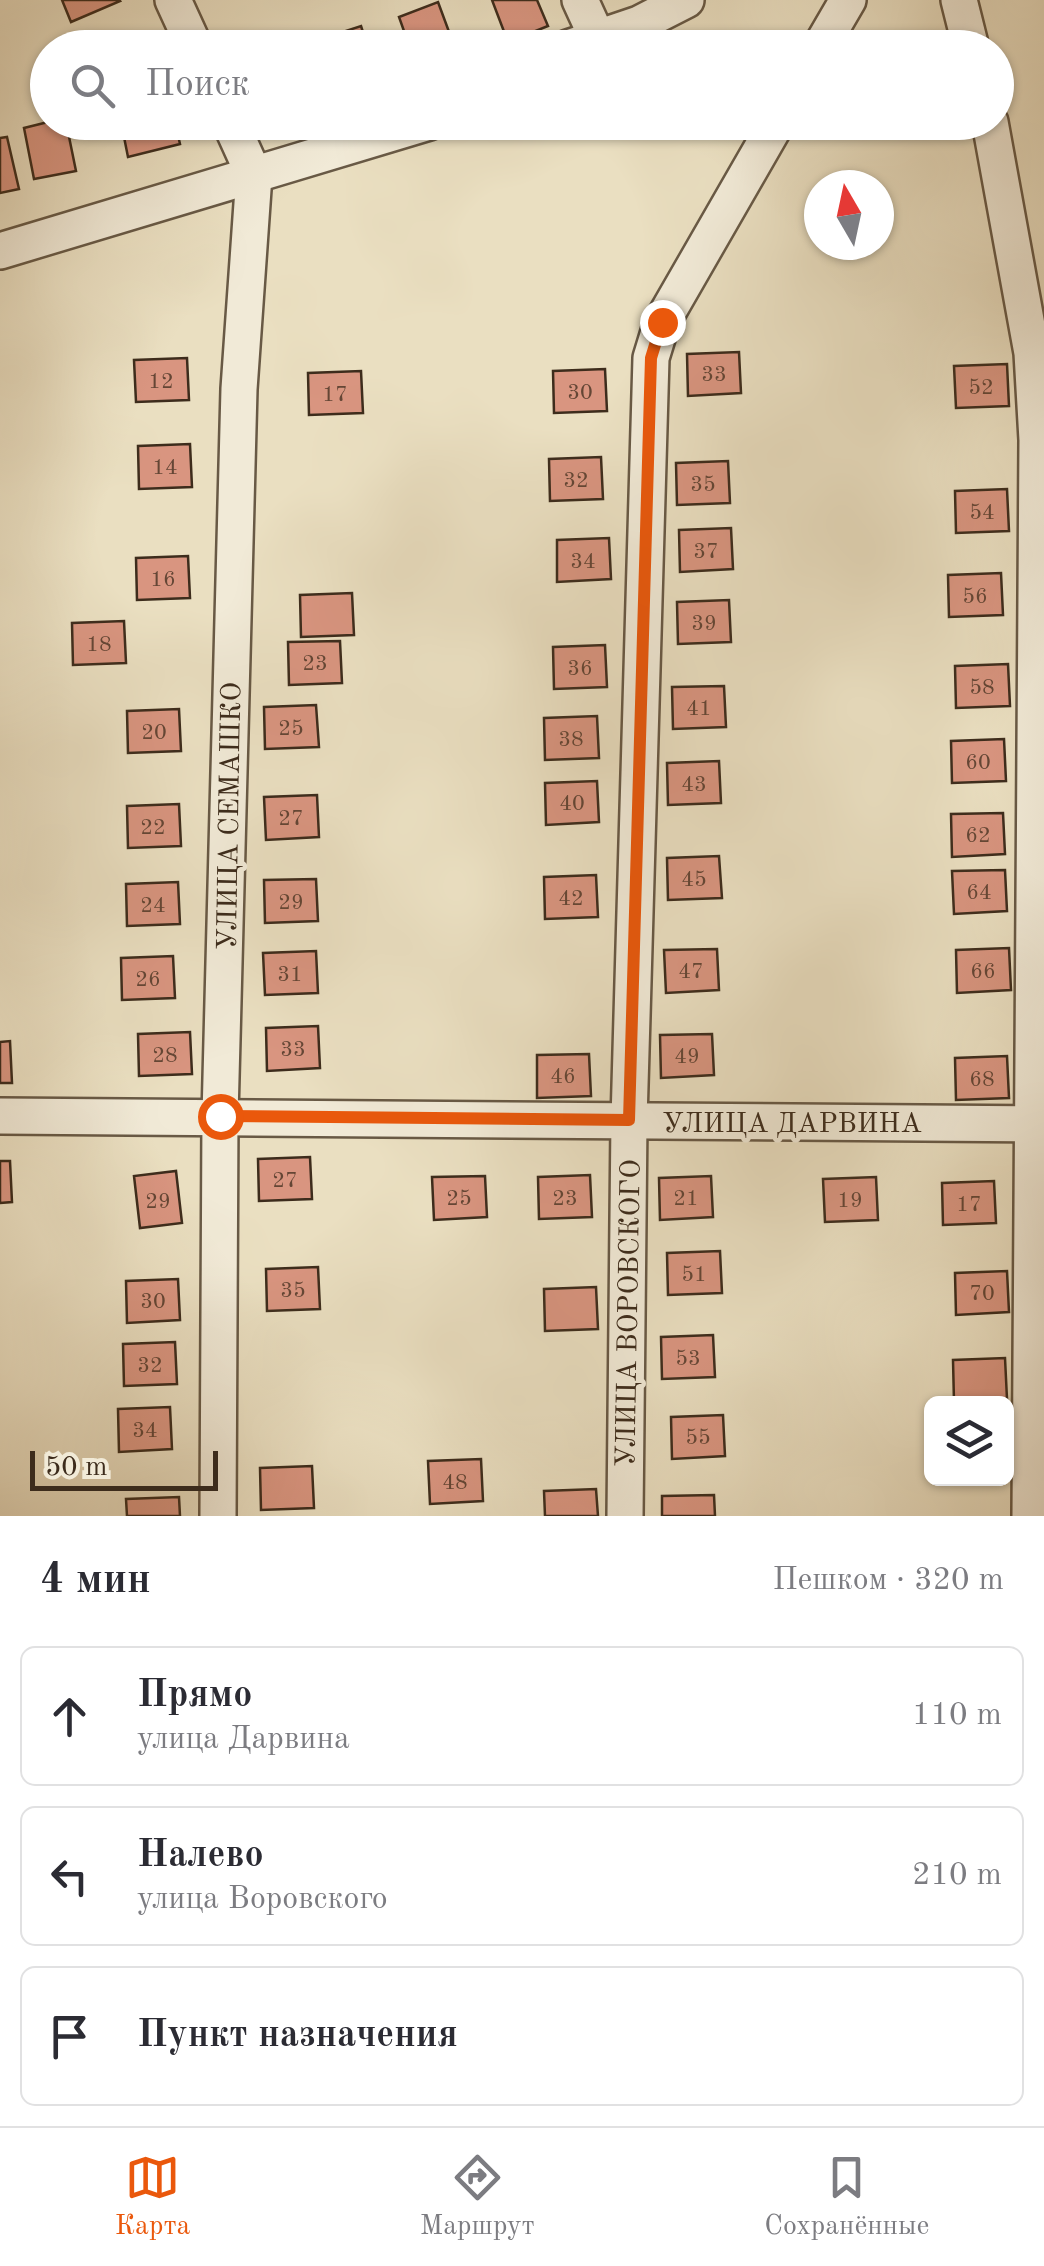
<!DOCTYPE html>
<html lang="ru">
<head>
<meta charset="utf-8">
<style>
  :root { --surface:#fff; --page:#f2f2f3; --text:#2b2b33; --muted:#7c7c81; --line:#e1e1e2; --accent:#ea580c }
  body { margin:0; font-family:"Old Standard TT",serif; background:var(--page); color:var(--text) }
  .controls { position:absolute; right:30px; bottom:30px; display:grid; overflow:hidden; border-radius:15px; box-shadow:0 2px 8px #0004 }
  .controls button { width:90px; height:90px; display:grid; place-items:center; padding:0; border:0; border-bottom:2px solid var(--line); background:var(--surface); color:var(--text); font:50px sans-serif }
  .compass { position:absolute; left:804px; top:170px; width:90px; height:90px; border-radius:50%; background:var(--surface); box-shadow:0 2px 8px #0004; rotate:351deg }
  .scale { position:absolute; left:30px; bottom:25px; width:188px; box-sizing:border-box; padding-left:10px; border:5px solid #3d2c1c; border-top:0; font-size:28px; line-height:35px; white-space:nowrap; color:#3d2c1c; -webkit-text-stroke:8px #f1ead7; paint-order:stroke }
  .stop { position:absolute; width:30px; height:30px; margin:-22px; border:8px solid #ea580c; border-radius:50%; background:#fff }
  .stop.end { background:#ea580c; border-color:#fff; box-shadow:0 2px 10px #0008 }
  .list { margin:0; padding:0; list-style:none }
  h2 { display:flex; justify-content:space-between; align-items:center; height:130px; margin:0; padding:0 40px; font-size:42px }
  h2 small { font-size:32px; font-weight:400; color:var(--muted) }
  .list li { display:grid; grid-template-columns:65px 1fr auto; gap:30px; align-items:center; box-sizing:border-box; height:140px; margin:0 20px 20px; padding:0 20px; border:2px solid var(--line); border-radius:15px }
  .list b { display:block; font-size:38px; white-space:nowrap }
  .list p { margin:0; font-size:32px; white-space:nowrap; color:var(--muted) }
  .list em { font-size:32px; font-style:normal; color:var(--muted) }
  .icon { flex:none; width:55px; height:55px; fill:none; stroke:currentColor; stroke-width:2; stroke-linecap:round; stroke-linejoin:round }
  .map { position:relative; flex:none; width:1044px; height:1516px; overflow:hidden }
  .search { position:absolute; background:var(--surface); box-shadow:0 2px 8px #0004; left:30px; right:30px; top:30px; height:110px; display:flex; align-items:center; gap:25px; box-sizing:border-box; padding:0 35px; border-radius:55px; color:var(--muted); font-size:38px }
  .sheet { height:610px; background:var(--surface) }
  nav { display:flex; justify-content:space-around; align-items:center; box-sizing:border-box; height:140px; border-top:2px solid var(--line); background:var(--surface); font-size:28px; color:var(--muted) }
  nav a { display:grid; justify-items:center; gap:5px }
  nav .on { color:var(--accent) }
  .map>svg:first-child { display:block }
  .building { fill:#d99580; stroke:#3d2c1c; stroke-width:2.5 }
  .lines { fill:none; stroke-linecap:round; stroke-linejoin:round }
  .minor-casing { stroke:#685945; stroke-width:40 }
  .minor { stroke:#f1ead7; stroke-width:35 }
  .route { stroke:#ea580c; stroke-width:12 }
  .labels { text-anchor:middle; stroke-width:9; stroke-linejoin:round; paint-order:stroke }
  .number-label { font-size:22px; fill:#644635 }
  .street-label { font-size:28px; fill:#3d2c1c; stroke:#f1ead7 }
</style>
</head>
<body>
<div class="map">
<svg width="1044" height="1516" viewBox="0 0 1044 1516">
  <rect width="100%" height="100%" fill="#eadfc1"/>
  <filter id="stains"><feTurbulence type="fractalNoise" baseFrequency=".002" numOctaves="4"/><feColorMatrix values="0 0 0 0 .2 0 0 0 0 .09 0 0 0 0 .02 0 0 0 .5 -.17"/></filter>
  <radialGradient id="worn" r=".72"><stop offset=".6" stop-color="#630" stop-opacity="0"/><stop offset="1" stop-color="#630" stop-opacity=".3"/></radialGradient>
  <g class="building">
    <polygon points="62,0 119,0 120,1 71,22"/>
    <polygon points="492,0 537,0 548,26 508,42"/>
    <polygon points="438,2 455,48 410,48 399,17"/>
    <polygon points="361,26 368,48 324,48 321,39"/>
    <polygon points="48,122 66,122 76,171 34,179 24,128"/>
    <polygon points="121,122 175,122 180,144 128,157"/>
    <polygon points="7,137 19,189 0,193 0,138"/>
    <polygon points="739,352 741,393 688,396 687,354"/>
    <polygon points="187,358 189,400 136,402 134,360"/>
    <polygon points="1007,364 1009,406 956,408 954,366"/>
    <polygon points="605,369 607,411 554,413 553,371"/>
    <polygon points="361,371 363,413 309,415 308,373"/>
    <polygon points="190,444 192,487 139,489 138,446"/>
    <polygon points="601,457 603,499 550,501 549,459"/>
    <polygon points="728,461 730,503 677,505 676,463"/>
    <polygon points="1007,489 1009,531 956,533 955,491"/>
    <polygon points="731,528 733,569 680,572 679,530"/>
    <polygon points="609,538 611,579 557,582 557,540"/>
    <polygon points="188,556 190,598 137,600 136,558"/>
    <polygon points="1001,573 1003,615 949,617 948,575"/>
    <polygon points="352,593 354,635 301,637 300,595"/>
    <polygon points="729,600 731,642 678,644 677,602"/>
    <polygon points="124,621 126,663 73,665 72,623"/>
    <polygon points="340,641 342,683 289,685 288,642"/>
    <polygon points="605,645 607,687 554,689 553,647"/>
    <polygon points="1008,664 1010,706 956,708 955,666"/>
    <polygon points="724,686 726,727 673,729 672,687"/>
    <polygon points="316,705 319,747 265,749 264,707"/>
    <polygon points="179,709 181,751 128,753 127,711"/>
    <polygon points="597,716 599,758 545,760 544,718"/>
    <polygon points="1004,739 1006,781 952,783 951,741"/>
    <polygon points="719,761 721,803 668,805 667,763"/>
    <polygon points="597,781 599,822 546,825 545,783"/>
    <polygon points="317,795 319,837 266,840 264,797"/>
    <polygon points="179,804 181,846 128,848 127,806"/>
    <polygon points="1003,813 1005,854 952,857 951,814"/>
    <polygon points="719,856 722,898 668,900 667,858"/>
    <polygon points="1005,870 1007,911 954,914 952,871"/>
    <polygon points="596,875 598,917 545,919 544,877"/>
    <polygon points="316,879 318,921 265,923 264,880"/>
    <polygon points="178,882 180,924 127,926 126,884"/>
    <polygon points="1009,948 1011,990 957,993 956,950"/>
    <polygon points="717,949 719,990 666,993 664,950"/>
    <polygon points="316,951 318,993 265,995 263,953"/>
    <polygon points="173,956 175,998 122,1000 121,958"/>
    <polygon points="318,1026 320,1068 267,1071 266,1028"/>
    <polygon points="190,1032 192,1074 139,1076 138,1034"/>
    <polygon points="712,1034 714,1075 661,1078 660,1035"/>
    <polygon points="10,1041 12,1083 0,1083 0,1042"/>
    <polygon points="589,1054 591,1096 537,1098 537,1055"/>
    <polygon points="1007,1056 1009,1098 956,1100 955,1058"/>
    <polygon points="310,1157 312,1199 259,1201 258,1159"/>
    <polygon points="0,1161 10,1161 12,1202 0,1203"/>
    <polygon points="176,1171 182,1223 140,1228 134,1176"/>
    <polygon points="590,1175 592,1217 539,1219 538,1177"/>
    <polygon points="485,1176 487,1217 434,1220 432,1177"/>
    <polygon points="711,1176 713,1217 660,1220 659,1178"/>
    <polygon points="876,1177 878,1220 825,1222 823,1179"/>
    <polygon points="994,1181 996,1223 943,1225 942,1183"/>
    <polygon points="720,1251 722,1293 668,1295 667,1253"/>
    <polygon points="318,1267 320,1309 267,1311 266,1269"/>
    <polygon points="1007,1271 1009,1312 956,1315 955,1273"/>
    <polygon points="178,1279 180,1320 127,1323 126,1281"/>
    <polygon points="596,1287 598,1329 545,1331 544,1289"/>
    <polygon points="713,1335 715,1377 662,1379 661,1337"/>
    <polygon points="175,1342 177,1384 124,1386 123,1344"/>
    <polygon points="1005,1358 1007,1399 954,1402 953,1360"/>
    <polygon points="170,1407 172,1449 119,1452 118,1409"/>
    <polygon points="723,1415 725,1456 672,1459 671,1417"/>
    <polygon points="481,1459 483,1501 430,1504 428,1461"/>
    <polygon points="312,1466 314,1508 261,1510 260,1468"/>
    <polygon points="596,1489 598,1516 545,1516 544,1491"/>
    <polygon points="714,1495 715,1516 662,1516 662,1496"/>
    <polygon points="179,1497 180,1516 127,1516 126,1499"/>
  </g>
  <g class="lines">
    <g class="minor-casing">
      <g id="minor">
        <polyline points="173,0 195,48"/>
        <polyline points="580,0 596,35"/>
        <polyline points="959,0 971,48"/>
        <polyline points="568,48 639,24 686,0"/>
        <polyline points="820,48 848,0"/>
        <polyline points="990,122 1032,353 1037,440 1030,1516"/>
        <polyline points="0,251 429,122"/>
        <polyline points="0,1116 1044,1124"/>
        <polyline points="218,1516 220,1116 239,389 254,175 230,122"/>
        <polyline points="625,1516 629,1120 651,358 662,322 777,122"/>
      </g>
    </g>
    <use href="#minor" class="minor"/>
  </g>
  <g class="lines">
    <polyline class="route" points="220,1116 629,1120 651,358 662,322"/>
  </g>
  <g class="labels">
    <g class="number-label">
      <text x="714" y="381">33</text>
      <text x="161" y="388">12</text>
      <text x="981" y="394">52</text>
      <text x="580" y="399">30</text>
      <text x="335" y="401">17</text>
      <text x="165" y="474">14</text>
      <text x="576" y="487">32</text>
      <text x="703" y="491">35</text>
      <text x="982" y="519">54</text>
      <text x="706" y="558">37</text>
      <text x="583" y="568">34</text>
      <text x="163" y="586">16</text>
      <text x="975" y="603">56</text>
      <text x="704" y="630">39</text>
      <text x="99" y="651">18</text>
      <text x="315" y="670">23</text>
      <text x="580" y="675">36</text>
      <text x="982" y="694">58</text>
      <text x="699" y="715">41</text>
      <text x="291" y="735">25</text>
      <text x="154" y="739">20</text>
      <text x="571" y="746">38</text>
      <text x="978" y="769">60</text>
      <text x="694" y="791">43</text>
      <text x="572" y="810">40</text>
      <text x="291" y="825">27</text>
      <text x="153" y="834">22</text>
      <text x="978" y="842">62</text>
      <text x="694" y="886">45</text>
      <text x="979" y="899">64</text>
      <text x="571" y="905">42</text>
      <text x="291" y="909">29</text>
      <text x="153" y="912">24</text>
      <text x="691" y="978">47</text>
      <text x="983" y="978">66</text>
      <text x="290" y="981">31</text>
      <text x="148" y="986">26</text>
      <text x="293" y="1056">33</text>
      <text x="165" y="1062">28</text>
      <text x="687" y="1063">49</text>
      <text x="563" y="1083">46</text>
      <text x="982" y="1086">68</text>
      <text x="285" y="1187">27</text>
      <text x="459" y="1205">25</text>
      <text x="565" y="1205">23</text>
      <text x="686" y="1205">21</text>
      <text x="850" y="1207">19</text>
      <text x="158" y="1208">29</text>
      <text x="969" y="1211">17</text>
      <text x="694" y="1281">51</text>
      <text x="293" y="1297">35</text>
      <text x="982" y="1300">70</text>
      <text x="153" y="1308">30</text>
      <text x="688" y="1365">53</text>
      <text x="150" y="1372">32</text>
      <text x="145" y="1437">34</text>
      <text x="698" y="1444">55</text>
      <text x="455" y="1489">48</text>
    </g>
    <g class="street-label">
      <text transform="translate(228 816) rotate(-89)" y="10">УЛИЦА СЕМАШКО</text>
      <text x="792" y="1132">УЛИЦА ДАРВИНА</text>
      <text transform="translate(627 1313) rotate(-89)" y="10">УЛИЦА ВОРОВСКОГО</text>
    </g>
  </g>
  <rect width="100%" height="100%" filter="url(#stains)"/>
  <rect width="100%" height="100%" fill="url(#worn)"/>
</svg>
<div class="controls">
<button><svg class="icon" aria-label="layers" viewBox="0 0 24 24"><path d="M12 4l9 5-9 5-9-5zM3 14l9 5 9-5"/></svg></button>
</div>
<svg class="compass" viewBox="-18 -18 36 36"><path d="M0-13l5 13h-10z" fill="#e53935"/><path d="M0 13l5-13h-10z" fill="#7c7c81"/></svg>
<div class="scale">50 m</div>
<div class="stop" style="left:220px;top:1116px"></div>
<div class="stop end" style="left:662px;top:322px"></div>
<div class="search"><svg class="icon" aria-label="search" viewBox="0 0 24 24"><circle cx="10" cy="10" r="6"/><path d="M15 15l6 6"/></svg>Поиск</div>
</div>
<section class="sheet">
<h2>4 мин<small>Пешком · 320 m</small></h2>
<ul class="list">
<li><svg class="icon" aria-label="ahead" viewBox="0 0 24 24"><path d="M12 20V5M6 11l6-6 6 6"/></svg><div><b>Прямо</b><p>улица Дарвина</p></div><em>110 m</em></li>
<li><svg class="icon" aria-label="left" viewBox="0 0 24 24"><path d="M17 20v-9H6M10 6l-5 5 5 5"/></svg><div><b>Налево</b><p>улица Воровского</p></div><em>210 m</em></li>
<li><svg class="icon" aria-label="arrive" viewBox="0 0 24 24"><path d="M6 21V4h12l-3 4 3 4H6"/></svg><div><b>Пункт назначения</b></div></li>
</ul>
</section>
<nav>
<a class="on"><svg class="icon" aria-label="map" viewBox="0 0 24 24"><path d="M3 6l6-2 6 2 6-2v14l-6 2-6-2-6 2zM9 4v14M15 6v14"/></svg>Карта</a>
<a><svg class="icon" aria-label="directions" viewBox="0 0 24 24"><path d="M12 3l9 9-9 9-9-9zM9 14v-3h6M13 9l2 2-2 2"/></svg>Маршрут</a>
<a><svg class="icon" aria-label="saved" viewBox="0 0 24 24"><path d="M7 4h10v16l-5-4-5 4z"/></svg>Сохранённые</a>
</nav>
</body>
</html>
